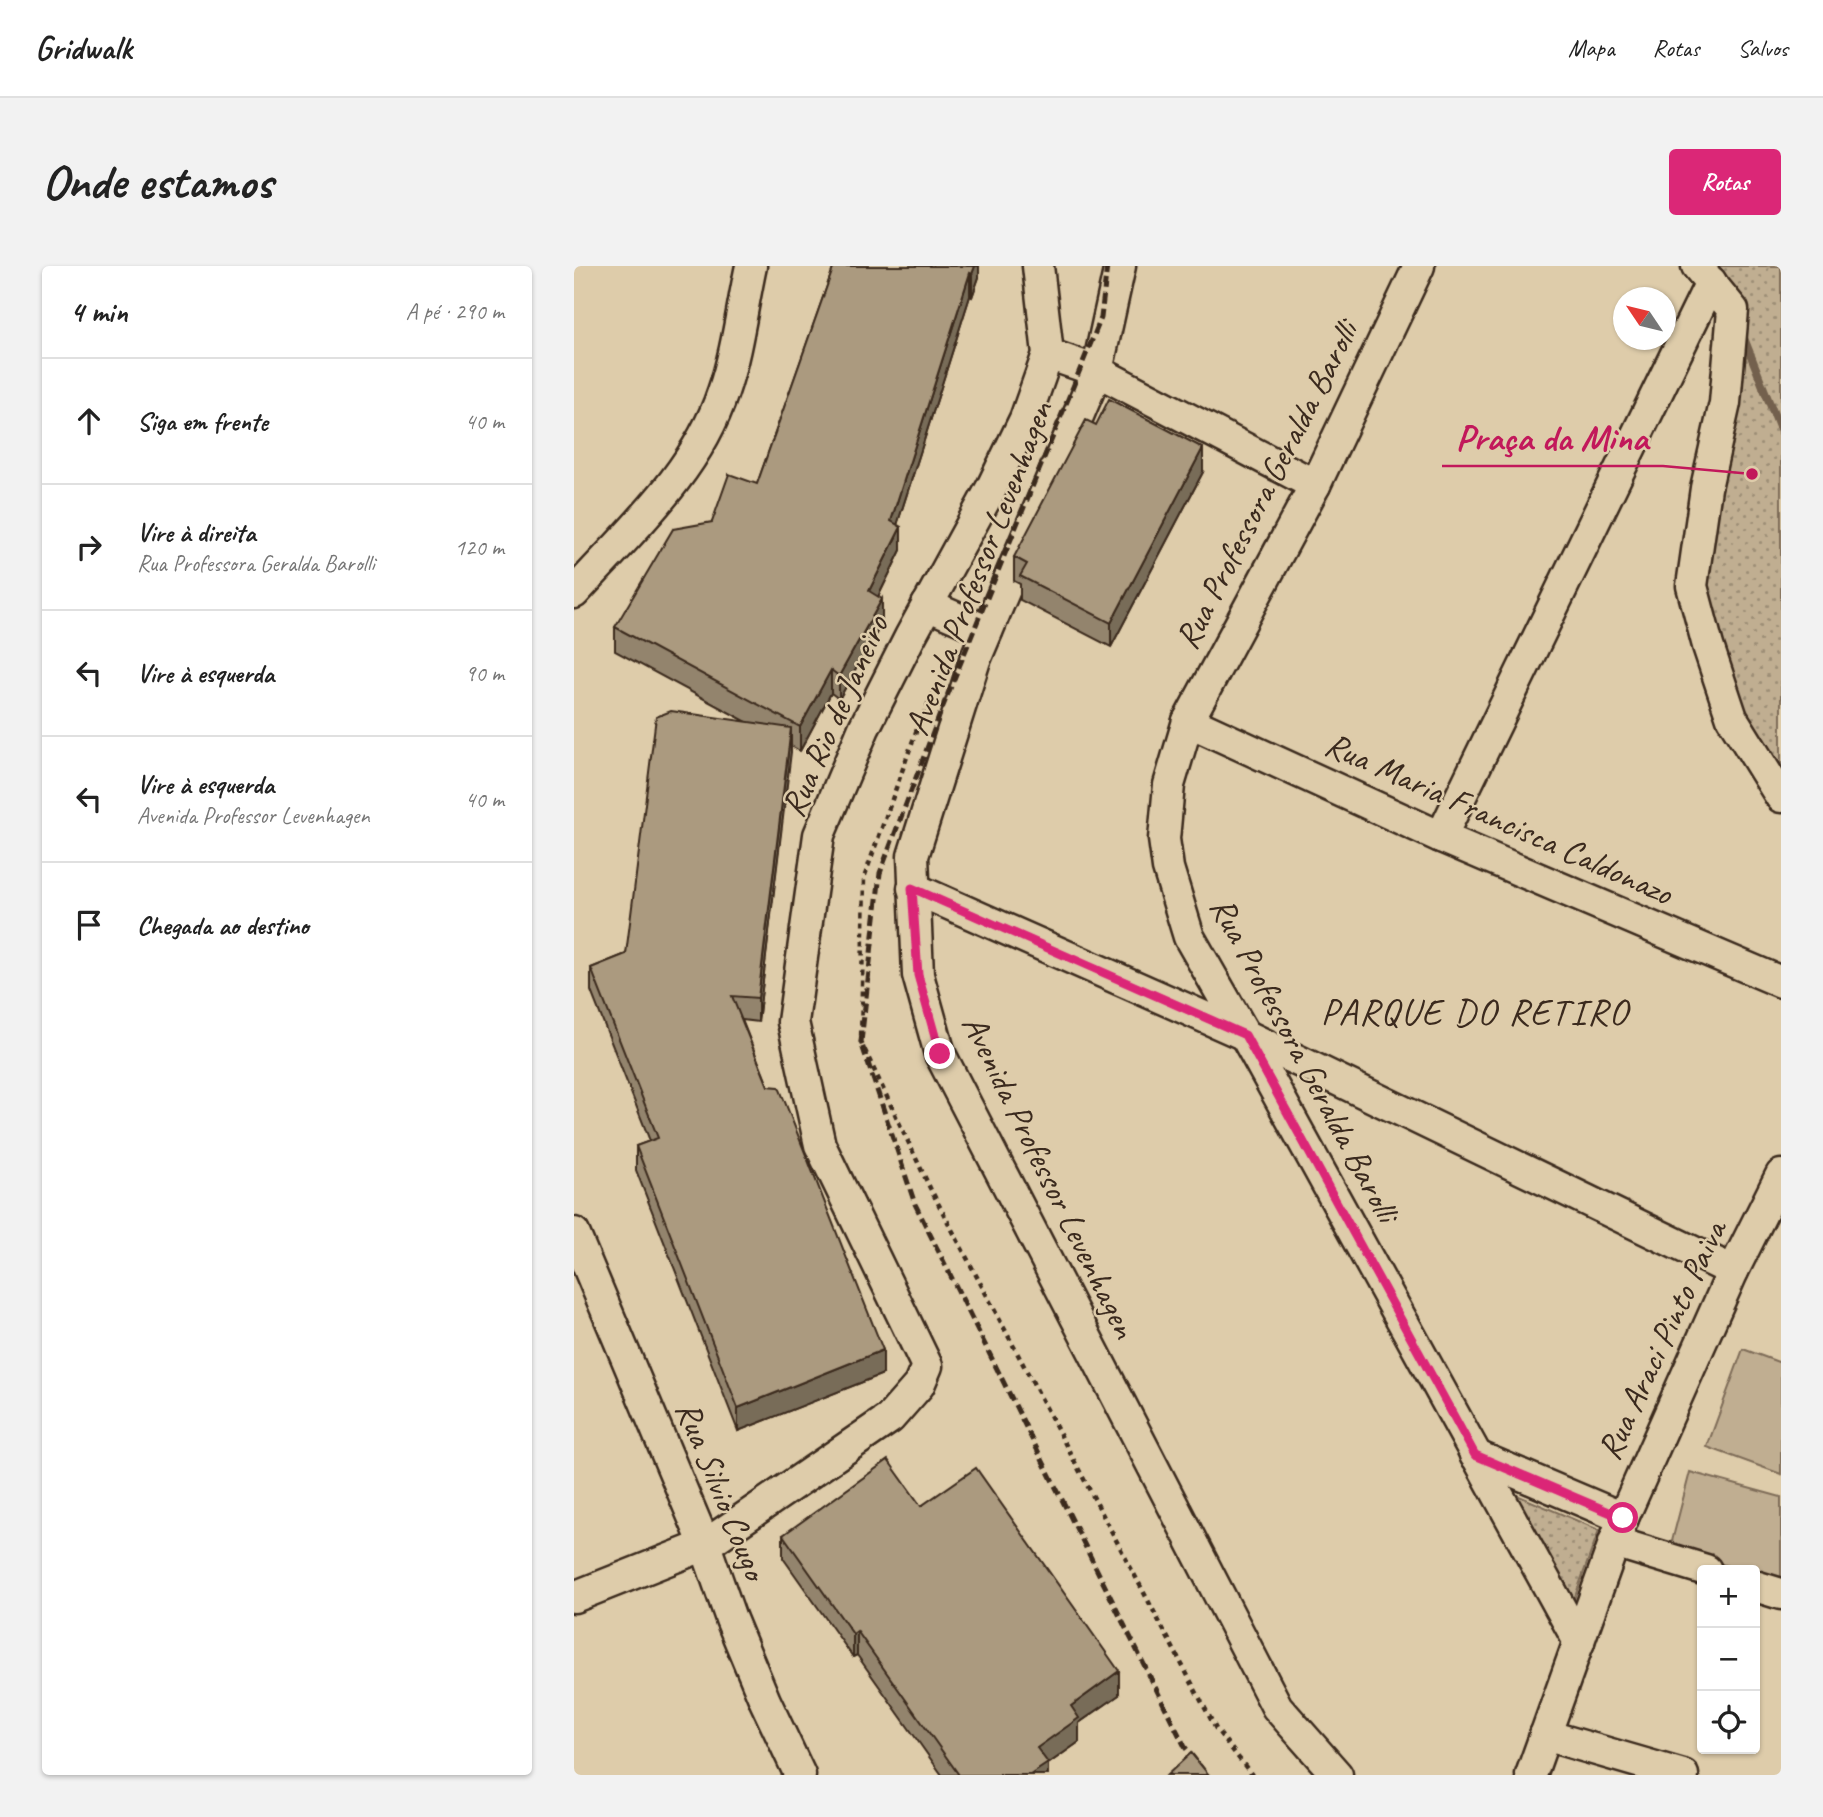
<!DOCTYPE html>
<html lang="pt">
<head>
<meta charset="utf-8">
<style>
  :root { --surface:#fff; --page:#f2f2f2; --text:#222; --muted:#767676; --line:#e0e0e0; --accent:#db2777 }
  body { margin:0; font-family:Caveat,sans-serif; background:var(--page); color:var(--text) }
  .controls { position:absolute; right:21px; bottom:21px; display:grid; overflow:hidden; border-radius:7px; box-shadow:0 2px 5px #0004 }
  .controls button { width:63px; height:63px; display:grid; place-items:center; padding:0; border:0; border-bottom:2px solid var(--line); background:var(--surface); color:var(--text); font:35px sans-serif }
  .compass { position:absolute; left:1039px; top:21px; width:63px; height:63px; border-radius:50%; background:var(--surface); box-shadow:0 2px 5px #0004; rotate:305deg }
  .stop { position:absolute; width:21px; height:21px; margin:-16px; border:5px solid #db2777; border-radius:50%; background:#fff }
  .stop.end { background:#db2777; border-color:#fff; box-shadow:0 2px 7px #0008 }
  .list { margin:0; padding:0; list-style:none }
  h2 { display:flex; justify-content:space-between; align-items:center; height:91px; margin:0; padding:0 28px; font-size:30px }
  h2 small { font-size:23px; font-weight:400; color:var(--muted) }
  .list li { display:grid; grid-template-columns:46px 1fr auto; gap:21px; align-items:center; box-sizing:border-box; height:126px; padding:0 28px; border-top:2px solid var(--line) }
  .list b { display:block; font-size:26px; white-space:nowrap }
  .list p { margin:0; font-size:23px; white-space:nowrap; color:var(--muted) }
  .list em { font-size:23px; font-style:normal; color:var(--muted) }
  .icon { flex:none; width:38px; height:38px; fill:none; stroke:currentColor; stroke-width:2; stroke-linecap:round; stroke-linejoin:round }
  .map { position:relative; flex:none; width:1207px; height:1509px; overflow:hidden; border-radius:7px }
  header { display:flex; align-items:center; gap:42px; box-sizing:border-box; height:98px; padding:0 35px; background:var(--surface); border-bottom:2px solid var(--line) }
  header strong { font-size:33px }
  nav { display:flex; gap:38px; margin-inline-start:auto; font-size:24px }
  .intro { display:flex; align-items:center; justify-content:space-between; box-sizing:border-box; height:168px; padding:0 42px }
  h1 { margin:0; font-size:49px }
  .button { padding:18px 32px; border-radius:7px; background:var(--accent); color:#fff; font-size:24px; font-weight:700 }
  main { display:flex; gap:42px; padding:0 42px }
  aside { flex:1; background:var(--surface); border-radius:7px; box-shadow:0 2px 5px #0004 }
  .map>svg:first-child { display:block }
  .grass { fill:url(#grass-dots); stroke:#7e6c58; stroke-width:2 }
  .pitch { fill:#c0ae91; stroke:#7e6c58; stroke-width:2 }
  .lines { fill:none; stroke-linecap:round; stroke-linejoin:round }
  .stream { stroke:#73614d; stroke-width:8 }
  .street-casing { stroke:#3b2a1e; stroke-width:35 }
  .path { stroke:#3b2a1e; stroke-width:4.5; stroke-dasharray:5 5; stroke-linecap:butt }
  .street { stroke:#deccaa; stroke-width:30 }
  .rail { stroke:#3b2a1e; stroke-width:5; stroke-dasharray:10 5; stroke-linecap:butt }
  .wall { fill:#93846d; stroke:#3b2a1e; stroke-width:2 }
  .shaded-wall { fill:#786c59; stroke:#3b2a1e; stroke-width:2 }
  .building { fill:#ab9a7f; stroke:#3b2a1e; stroke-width:2 }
  .route { stroke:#db2777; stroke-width:9 }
  .labels { text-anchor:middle; stroke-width:5; stroke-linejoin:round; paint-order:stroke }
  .street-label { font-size:35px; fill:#3b2a1e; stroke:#deccaa }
  .neighbourhood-label { font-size:37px; letter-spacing:2px; fill:#3b2a1e; stroke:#deccaa }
  .leader { fill:none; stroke:#c2185b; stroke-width:2.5 }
  .callout-dot { fill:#c2185b; stroke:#deccaa; stroke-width:2.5 }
  .callout-label { font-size:37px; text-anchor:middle; font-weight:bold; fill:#c2185b; stroke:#deccaa; stroke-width:5; stroke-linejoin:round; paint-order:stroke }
</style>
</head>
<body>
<header>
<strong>Gridwalk</strong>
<nav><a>Mapa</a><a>Rotas</a><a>Salvos</a></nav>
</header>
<div class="intro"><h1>Onde estamos</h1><a class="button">Rotas</a></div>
<main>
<aside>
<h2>4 min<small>A pé · 290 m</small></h2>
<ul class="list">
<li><svg class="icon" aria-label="ahead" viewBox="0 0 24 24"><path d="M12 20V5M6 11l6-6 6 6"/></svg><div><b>Siga em frente</b></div><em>40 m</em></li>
<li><svg class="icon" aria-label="right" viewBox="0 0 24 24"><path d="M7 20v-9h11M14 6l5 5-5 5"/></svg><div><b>Vire à direita</b><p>Rua Professora Geralda Barolli</p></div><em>120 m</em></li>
<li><svg class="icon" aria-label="left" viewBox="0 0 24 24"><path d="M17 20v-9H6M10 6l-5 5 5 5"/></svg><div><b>Vire à esquerda</b></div><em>90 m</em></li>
<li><svg class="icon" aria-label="left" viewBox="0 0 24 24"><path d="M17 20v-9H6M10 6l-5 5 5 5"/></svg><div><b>Vire à esquerda</b><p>Avenida Professor Levenhagen</p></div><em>40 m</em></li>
<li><svg class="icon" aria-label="arrive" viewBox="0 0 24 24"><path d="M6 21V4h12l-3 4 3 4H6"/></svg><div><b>Chegada ao destino</b></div></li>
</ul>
</aside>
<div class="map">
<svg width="1207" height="1509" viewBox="0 0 1207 1509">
  <defs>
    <pattern id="grass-dots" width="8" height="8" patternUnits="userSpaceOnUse" patternTransform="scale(1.75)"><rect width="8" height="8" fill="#c0ae91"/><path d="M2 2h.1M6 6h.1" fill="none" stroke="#9d8e76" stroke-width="1.8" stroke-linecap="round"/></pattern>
  </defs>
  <rect width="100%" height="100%" fill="#deccaa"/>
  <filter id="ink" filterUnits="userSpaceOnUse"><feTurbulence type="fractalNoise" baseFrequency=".0143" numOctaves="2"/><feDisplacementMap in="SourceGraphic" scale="14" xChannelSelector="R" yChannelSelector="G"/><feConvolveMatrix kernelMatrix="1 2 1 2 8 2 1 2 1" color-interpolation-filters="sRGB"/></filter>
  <g filter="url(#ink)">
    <g class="grass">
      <polygon points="1140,0 1207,0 1207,531 1158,452 1132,320 1174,42"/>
      <polygon points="938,1227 1025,1264 999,1336"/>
    </g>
    <g class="pitch">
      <polygon points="1169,1083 1207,1097 1207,1208 1133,1181"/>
      <polygon points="1116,1206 1207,1231 1207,1316 1181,1308 1181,1304 1168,1304 1096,1283"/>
    </g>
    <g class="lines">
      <polyline class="stream" points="1168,67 1207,166"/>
      <g class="street-casing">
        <g id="street">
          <polyline points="546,0 523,105 401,394 339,590 344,709 366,788 703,1441 763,1509"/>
          <polyline points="845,0 741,219 614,455 595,519 590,573 594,602 615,671 671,769 1005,1376"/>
          <polyline points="1123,0 1159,44 1151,137 1132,222 1118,320 1134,380 1158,452 1207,531"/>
          <polyline points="474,88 523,105 741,219"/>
          <path d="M0,327C55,266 123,206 149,126C163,86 168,41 177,0"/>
          <polyline points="353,339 413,365"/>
          <polyline points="614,455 867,571 1207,716"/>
          <polyline points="867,571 1137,16"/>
          <polyline points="339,622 671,769 1159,1005"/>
          <polyline points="0,967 131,1279 157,1353 191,1435 226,1509"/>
          <polyline points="901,1189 1049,1252"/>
          <polyline points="1040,1276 1132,1304"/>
          <polyline points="1181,1320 1207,1328"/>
          <polyline points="0,1331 131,1279 316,1152 345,1119 353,1100 246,879 219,756 245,569 290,462 336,371 418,221 451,153 474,88 464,0"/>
          <polyline points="971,1469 1109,1509"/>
          <polyline points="957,1509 1049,1252 1159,1005 1207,909"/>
        </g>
      </g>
      <polyline class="path" points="359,427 343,463 290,612 287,776 356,922 642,1463 678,1509"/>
      <use href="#street" class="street"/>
      <polyline class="rail" points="533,0 527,52 369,440 306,607 287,776 341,938 611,1481 633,1509"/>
    </g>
    <g class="wall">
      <polygon points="260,0 405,0 405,11 398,31 396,30 323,259 327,284 304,331 308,357 265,433 257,427 226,485 217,480 184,756 168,754 309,1108 164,1165 62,904 62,880 76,875 17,725 17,702 52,688 173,456 41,385 41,361 138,256 183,218"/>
      <polygon points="629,206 537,381 446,334 446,318 440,315 440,291"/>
      <polygon points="347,1240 545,1429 505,1457 505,1476 474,1498 474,1509 368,1509 283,1389 279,1391 209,1292 209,1269"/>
    </g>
    <g class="shaded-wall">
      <polygon points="401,0 405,0 405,11 398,31 398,8"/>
      <polygon points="396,7 396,30 317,278 317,255"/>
      <polygon points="629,182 629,206 537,381 537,357"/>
      <polygon points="327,261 327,284 295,349 295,325"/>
      <polygon points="308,333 308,357 265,433 265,410"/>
      <polygon points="257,404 257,427 226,485 226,461"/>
      <polygon points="217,462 217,486 184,756 184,732"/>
      <polygon points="309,1084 309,1108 164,1165 164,1142"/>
      <polygon points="283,1365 283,1389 279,1391 279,1368"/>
      <polygon points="545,1405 545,1429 505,1457 505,1476 474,1498 474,1509 456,1509 463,1482 497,1440"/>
    </g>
    <g class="building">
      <polygon points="260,0 401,0 398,8 396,7 317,255 327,261 295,325 308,333 265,410 257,404 226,461 41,361 99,263 138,256 155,208 183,218"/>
      <polygon points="535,133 629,182 537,357 446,310 453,298 440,291 512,154 522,159"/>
      <polygon points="97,445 217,462 184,732 158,730 194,820 205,821 309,1084 164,1142 62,880 84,872 17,702 52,688 82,451"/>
      <polygon points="314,1194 347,1240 402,1202 545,1405 497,1440 505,1452 463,1482 474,1497 456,1509 385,1509 283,1365 279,1368 209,1269"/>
      <polygon points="617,1487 635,1509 593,1509"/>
    </g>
  </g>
  <g class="lines" filter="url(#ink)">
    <polyline class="route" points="366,788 344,709 338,622 671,769 901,1189 1049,1252"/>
  </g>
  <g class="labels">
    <g class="street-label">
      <text transform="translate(692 219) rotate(-63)" y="12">Rua Professora Geralda Barolli</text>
      <text transform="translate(404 302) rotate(-69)" y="12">Avenida Professor Levenhagen</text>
      <text transform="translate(260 450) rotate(-66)" y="12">Rua Rio de Janeiro</text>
      <text transform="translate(925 552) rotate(24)" y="12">Rua Maria Francisca Caldonazo</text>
      <text transform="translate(731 793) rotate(62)" y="12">Rua Professora Geralda Barolli</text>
      <text transform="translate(476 910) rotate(64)" y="12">Avenida Professor Levenhagen</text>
      <text transform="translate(1087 1074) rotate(-65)" y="12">Rua Araci Pinto Paiva</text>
      <text transform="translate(148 1224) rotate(68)" y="12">Rua Silvio Cougo</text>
    </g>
    <g class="neighbourhood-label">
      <text x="901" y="758">PARQUE DO RETIRO</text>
    </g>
  </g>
  <path class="leader" d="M1178 208L1089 200H868"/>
  <circle class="callout-dot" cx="1178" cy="208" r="7"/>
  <g class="callout-label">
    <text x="978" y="184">Praça da Mina</text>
  </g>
</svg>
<div class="controls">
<button>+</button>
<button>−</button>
<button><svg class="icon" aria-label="locate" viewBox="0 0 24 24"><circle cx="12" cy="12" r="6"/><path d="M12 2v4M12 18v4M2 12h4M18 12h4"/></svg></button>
</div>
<svg class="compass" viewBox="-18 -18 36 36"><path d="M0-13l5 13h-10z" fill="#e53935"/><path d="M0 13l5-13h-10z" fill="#767676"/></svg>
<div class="stop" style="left:1049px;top:1252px"></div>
<div class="stop end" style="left:366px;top:788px"></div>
</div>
</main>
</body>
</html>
